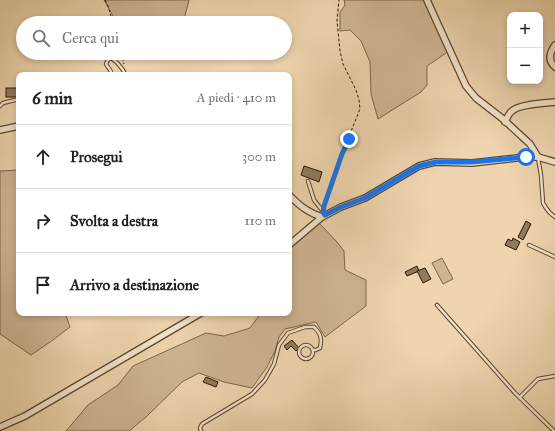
<!DOCTYPE html>
<html lang="it">
<head>
<meta charset="utf-8">
<style>
  :root { --surface:#fff; --page:#f6f6f6; --text:#202124; --muted:#757577; --line:#e0e0e0 }
  body { margin:0; font-family:"IM FELL Great Primer",serif; background:var(--page); color:var(--text) }
  .controls { position:absolute; right:12px; top:12px; display:grid; overflow:hidden; border-radius:8px; box-shadow:0 2px 6px #0003 }
  .controls button { width:36px; height:36px; display:grid; place-items:center; padding:0; border:0; border-bottom:1px solid var(--line); background:var(--surface); color:var(--text); font:20px sans-serif }
  .stop { position:absolute; width:12px; height:12px; margin:-9px; border:3px solid #1a73e8; border-radius:50%; background:#fff }
  .stop.end { background:#1a73e8; border-color:#fff; box-shadow:0 1px 4px #0008 }
  .list { margin:0; padding:0; list-style:none }
  h2 { display:flex; justify-content:space-between; align-items:center; height:52px; margin:0; padding:0 16px; font-size:17px }
  h2 small { font-size:13px; font-weight:400; color:var(--muted) }
  .list li { display:grid; grid-template-columns:26px 1fr auto; gap:12px; align-items:center; box-sizing:border-box; height:64px; padding:0 16px; border-top:1px solid var(--line) }
  .list b { display:block; font-size:15px; white-space:nowrap }
  .list em { font-size:13px; font-style:normal; color:var(--muted) }
  .icon { flex:none; width:22px; height:22px; fill:none; stroke:currentColor; stroke-width:2; stroke-linecap:round; stroke-linejoin:round }
  .map { position:relative; flex:none; width:555px; height:431px; overflow:hidden }
  .search { position:absolute; background:var(--surface); box-shadow:0 2px 6px #0003; left:16px; top:16px; width:276px; height:44px; display:flex; align-items:center; gap:10px; box-sizing:border-box; padding:0 14px; border-radius:22px; color:var(--muted); font-size:15px }
  .panel { position:absolute; background:var(--surface); box-shadow:0 2px 6px #0003; left:16px; top:72px; width:276px; height:244px; border-radius:8px }
  .map>svg:first-child { display:block }
  .green { fill:#cdb592; stroke:#7c664a }
  .building { fill:#907a5c; stroke:#2a1802 }
  .lines { fill:none; stroke-linecap:round; stroke-linejoin:round }
  .service-casing { stroke:#5b472d; stroke-width:4.5 }
  .minor-casing { stroke:#5b472d; stroke-width:8 }
  .path { stroke:#2a1802; stroke-width:1; stroke-dasharray:3 2; stroke-linecap:butt }
  .service { stroke:#f4e4cb; stroke-width:2.5 }
  .minor { stroke:#f4e4cb; stroke-width:5.5 }
  .route { stroke:#1a73e8; stroke-width:5 }
</style>
</head>
<body>
<div class="map">
<svg width="555" height="431" viewBox="0 0 555 431">
  <rect width="100%" height="100%" fill="#eed5af"/>
  <filter id="stains"><feTurbulence type="fractalNoise" baseFrequency=".005" numOctaves="4"/><feColorMatrix values="0 0 0 0 .2 0 0 0 0 .09 0 0 0 0 .02 0 0 0 .5 -.17"/></filter>
  <radialGradient id="worn" r=".72"><stop offset=".6" stop-color="#630" stop-opacity="0"/><stop offset="1" stop-color="#630" stop-opacity=".3"/></radialGradient>
  <g class="green">
    <polygon points="104,0 189,0 183,23 117,23"/>
    <polygon points="344,0 427,0 449,51 427,66 427,85 421,92 378,119 371,94 370,62 361,41 350,30 340,31 340,12 345,5"/>
    <polygon points="19,170 19,313 65,313 70,327 53,340 31,355 0,334 0,171"/>
    <polygon points="319,223 337,242 344,251 345,270 366,280 366,306 325,337 316,322 285,329 279,337 275,351 267,367 252,388 224,382 199,373 182,382 146,417 129,431 66,431 88,405 118,385 133,366 206,333 224,336 250,328 261,313 289,313 289,249"/>
    <polygon points="442,258 453,279 443,284 432,263"/>
  </g>
  <g class="building">
    <rect x="6" y="88" width="13" height="9"/>
    <polygon points="304,166 322,172 319,182 301,175"/>
    <polygon points="526,221 531,224 523,240 518,237"/>
    <polygon points="513,238 520,242 516,250 505,245 508,239 512,241"/>
    <polygon points="417,266 419,271 407,276 405,272"/>
    <polygon points="425,268 431,279 423,283 417,271"/>
    <polygon points="292,340 299,348 296,351 291,346 287,350 284,346"/>
    <polygon points="206,377 218,382 216,387 203,382"/>
  </g>
  <g class="lines">
    <g class="service-casing">
      <g id="service">
        <path d="M112,75C111,69 108,68 106,64L108,60L111,58C118,62 122,68 126,75"/>
        <polyline points="0,106 3,103 19,99"/>
        <polyline points="538,158 541,175 543,203 546,208 550,213 555,217"/>
        <polyline points="308,181 314,200 325,214"/>
        <polyline points="529,245 555,257"/>
        <polyline points="437,305 515,393 554,431"/>
        <circle cx="306" cy="352" r="7"/>
        <polyline points="520,397 538,379 555,376"/>
        <path d="M201,431L200,428L202,424L252,394L265,380L274,364L279,345L288,333L305,327H314C321,334 322,338 320,348L316,350H313"/>
      </g>
    </g>
    <g class="minor-casing">
      <g id="minor">
        <polyline points="427,0 466,86 476,98 503,119 530,144 538,157"/>
        <path d="M555,45C550,52 547,60 555,67"/>
        <path d="M505,122C507,118 509,113 512,111C519,104 545,103 555,102"/>
        <polyline points="0,130 19,126"/>
        <path d="M289,195C300,206 307,212 322,217"/>
        <polyline points="289,245 322,217 341,207 365,198 419,166 435,162 472,163 526,157 538,157 555,162"/>
        <polyline points="0,427 25,416 201,313"/>
      </g>
    </g>
    <g class="path">
      <polyline points="105,0 108,6 113,23"/>
      <polyline points="121,53 124,64"/>
      <polyline points="324,206 342,154 360,109 359,100 356,90 343,64 340,51 337,21 339,0"/>
    </g>
    <use href="#service" class="service"/>
    <use href="#minor" class="minor"/>
  </g>
  <g class="lines">
    <polyline class="route" points="349,139 342,154 324,206 323,212 325,215 341,207 365,198 419,166 436,162 472,162 526,157"/>
  </g>
  <rect width="100%" height="100%" filter="url(#stains)"/>
  <rect width="100%" height="100%" fill="url(#worn)"/>
</svg>
<div class="controls">
<button>+</button>
<button>−</button>
</div>
<div class="stop" style="left:526px;top:157px"></div>
<div class="stop end" style="left:349px;top:139px"></div>
<div class="search"><svg class="icon" aria-label="search" viewBox="0 0 24 24"><circle cx="10" cy="10" r="6"/><path d="M15 15l6 6"/></svg>Cerca qui</div>
<section class="panel">
<h2>6 min<small>A piedi · 410 m</small></h2>
<ul class="list">
<li><svg class="icon" aria-label="ahead" viewBox="0 0 24 24"><path d="M12 20V5M6 11l6-6 6 6"/></svg><div><b>Prosegui</b></div><em>300 m</em></li>
<li><svg class="icon" aria-label="right" viewBox="0 0 24 24"><path d="M7 20v-9h11M14 6l5 5-5 5"/></svg><div><b>Svolta a destra</b></div><em>110 m</em></li>
<li><svg class="icon" aria-label="arrive" viewBox="0 0 24 24"><path d="M6 21V4h12l-3 4 3 4H6"/></svg><div><b>Arrivo a destinazione</b></div></li>
</ul>
</section>
</div>
</body>
</html>
